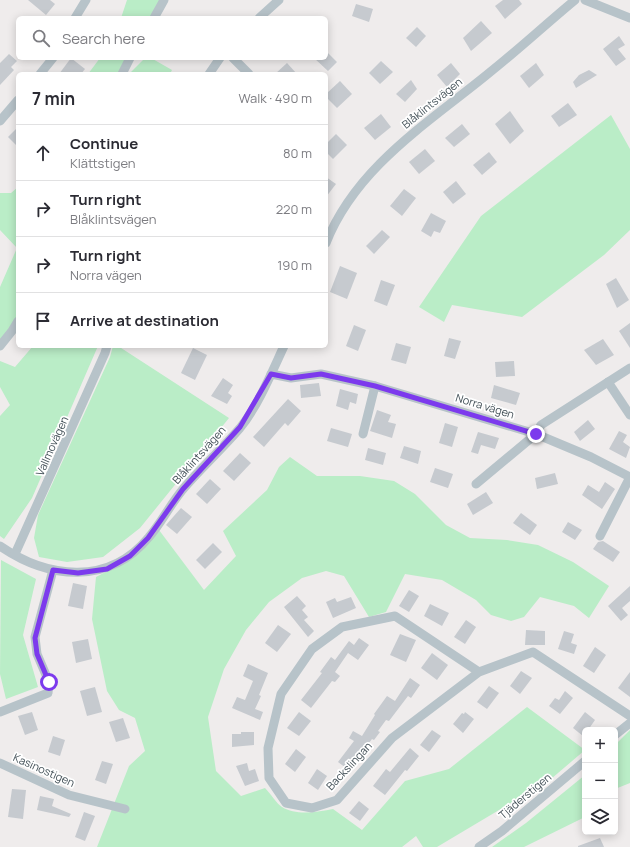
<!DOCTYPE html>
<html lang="en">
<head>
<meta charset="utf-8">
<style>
  :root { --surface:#fff; --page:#f2f2f3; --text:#2b2b33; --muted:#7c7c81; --line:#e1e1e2 }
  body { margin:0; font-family:Manrope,sans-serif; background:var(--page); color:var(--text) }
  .controls { position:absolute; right:12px; bottom:12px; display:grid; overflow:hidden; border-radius:6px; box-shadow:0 2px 10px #0003 }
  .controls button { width:36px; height:36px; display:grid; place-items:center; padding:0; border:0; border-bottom:1px solid var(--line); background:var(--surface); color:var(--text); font:20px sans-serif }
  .stop { position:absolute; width:12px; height:12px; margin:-9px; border:3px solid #7c3aed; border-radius:50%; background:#fff }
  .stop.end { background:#7c3aed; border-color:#fff; box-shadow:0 1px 4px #0008 }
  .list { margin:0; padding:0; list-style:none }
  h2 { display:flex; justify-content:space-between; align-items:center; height:52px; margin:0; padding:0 16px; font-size:17px }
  h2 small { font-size:13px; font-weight:400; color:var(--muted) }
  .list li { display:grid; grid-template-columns:26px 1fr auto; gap:12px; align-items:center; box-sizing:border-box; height:56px; padding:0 16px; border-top:1px solid var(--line) }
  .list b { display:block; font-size:15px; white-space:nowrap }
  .list p { margin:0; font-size:13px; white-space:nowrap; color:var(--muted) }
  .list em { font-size:13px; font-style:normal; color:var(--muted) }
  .icon { flex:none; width:22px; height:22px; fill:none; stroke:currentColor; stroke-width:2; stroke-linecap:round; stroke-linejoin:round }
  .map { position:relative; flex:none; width:630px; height:847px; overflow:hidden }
  .search { position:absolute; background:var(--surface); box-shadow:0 2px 10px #0003; left:16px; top:16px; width:312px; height:44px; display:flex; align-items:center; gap:10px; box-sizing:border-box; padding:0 14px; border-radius:6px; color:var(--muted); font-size:15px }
  .panel { position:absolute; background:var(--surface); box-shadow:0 2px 10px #0003; left:16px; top:72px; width:312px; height:276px; border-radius:6px }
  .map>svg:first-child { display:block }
  .green { fill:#baedc7 }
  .building { fill:#c6cacf }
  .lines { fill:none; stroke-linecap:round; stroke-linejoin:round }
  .street { stroke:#b7c3c9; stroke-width:9 }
  .route { stroke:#7c3aed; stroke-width:5 }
  .labels { text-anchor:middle; stroke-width:3.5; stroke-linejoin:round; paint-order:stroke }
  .street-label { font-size:11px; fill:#455259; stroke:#fff }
</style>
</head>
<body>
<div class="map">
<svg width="630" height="847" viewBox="0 0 630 847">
  <rect width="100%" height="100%" fill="#efecec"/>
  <g class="green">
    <polygon points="127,0 164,0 154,18 121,18"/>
    <polygon points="100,58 130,58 122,74 88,74"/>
    <polygon points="145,58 151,58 172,70 170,74 129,74"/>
    <polygon points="611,115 630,149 630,230 604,255 522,317 452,305 444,322 419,307 481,216"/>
    <polygon points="18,187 18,321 0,346 0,287 17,248 0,230 0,193 11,193"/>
    <polygon points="33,346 98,346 32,498 4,539 0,536 0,416 10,405 0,387 0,361 15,367"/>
    <polygon points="113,346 118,346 229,418 140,528 103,557 67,562 39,557 34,538 38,515 110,357"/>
    <path d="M290,457L317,476H360L394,481L415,494L446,525L470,538L507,540L538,545L573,562L609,586L589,618L574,606L540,597L524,617L511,621L491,615L476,600L442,580L405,574L386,612L369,617L344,576L326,571L302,578L269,602L246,630L224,669L208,717L216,771L241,796L265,788C271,794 276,803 282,807C296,816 318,812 333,809L362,830L405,781L449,769L527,707L585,750L551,779L437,847H423L416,836L402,847H97L129,766L145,751L135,718L119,710L107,691L92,619L96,577L132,558L159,530L204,590L236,556L223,531L267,490L279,467Z"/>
    <polygon points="1,560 36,579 23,635 38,687 6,699 0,674"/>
    <polygon points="630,730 630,783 615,789 615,745"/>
    <polygon points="585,775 585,817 524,847 492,847 526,823"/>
  </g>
  <g class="building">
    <polygon points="28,0 50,0 55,4 46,15"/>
    <polygon points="503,0 519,0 522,4 505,19 495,6"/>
    <polygon points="356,4 373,9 369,22 352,16"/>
    <polygon points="481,21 492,33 471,51 463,38"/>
    <polygon points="417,27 426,36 416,47 406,38"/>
    <polygon points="619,36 625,45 618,49 626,59 616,66 603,49"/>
    <polygon points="326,51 337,62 328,71 314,58 326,58"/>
    <polygon points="9,54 17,61 11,67 14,70 0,85 0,63"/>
    <polygon points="71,58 85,69 81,74 59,74"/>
    <polygon points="381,61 393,72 380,84 369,73"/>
    <polygon points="287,63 297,74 275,74"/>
    <polygon points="451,63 460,74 447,87 437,75"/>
    <polygon points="536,63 544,75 529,88 520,76"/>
    <polygon points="589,70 597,75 576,88 573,82 579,75"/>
    <polygon points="411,80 417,89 405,102 396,94"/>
    <polygon points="340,81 352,94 337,108 326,97 326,94"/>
    <polygon points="568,103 577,115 559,127 551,116"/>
    <polygon points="510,111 524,131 510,144 495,124"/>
    <polygon points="381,114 391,127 375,140 364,128"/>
    <polygon points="462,124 470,134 454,147 445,138"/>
    <polygon points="18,127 18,147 8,137"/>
    <polygon points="336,134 347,145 333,159 326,152 326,144"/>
    <polygon points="425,149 435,161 419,174 409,162"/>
    <polygon points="489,152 497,162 482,175 473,165"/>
    <polygon points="326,177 336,184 326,197"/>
    <polygon points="456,181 466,194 453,204 443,192"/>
    <polygon points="404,189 416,198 402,216 390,206"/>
    <polygon points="431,213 446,221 440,233 434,231 431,237 421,231"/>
    <polygon points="382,230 390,237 374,254 366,246"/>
    <polygon points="340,266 357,273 347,299 330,292"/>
    <polygon points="616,278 629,300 617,308 606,284"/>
    <polygon points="381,280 395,285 387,306 374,301"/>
    <polygon points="630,323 630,348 619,331"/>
    <polygon points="354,325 366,330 358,351 346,346"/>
    <polygon points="449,338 461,341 455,359 444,356"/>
    <polygon points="603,339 614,355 596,365 584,350"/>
    <polygon points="396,343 411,347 406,364 391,360"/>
    <polygon points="193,348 207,355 195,380 181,373"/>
    <polygon points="514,361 515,376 496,377 495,362"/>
    <polygon points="223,378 233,385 228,393 232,396 227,404 211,396"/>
    <polygon points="319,383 321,396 301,398 300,385"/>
    <polygon points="494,385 520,393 516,405 491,398"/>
    <polygon points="340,389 358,394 356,404 350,402 348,410 336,406"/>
    <polygon points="288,399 301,411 288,426 285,423 264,447 253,437"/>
    <polygon points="377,410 391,415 388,422 396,424 392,438 370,431"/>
    <polygon points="588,420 595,429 580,441 574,432"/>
    <polygon points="445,423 458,427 452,447 439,443"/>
    <polygon points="331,428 352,434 348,447 327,441"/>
    <polygon points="619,431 627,435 623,442 630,447 626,458 609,449"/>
    <polygon points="478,432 499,438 495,449 481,445 478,454 471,452"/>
    <polygon points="404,446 421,451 418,464 400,458"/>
    <polygon points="368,448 386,453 383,465 365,460"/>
    <polygon points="240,453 251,463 234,481 223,471"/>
    <polygon points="435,468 453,474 448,488 430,482"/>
    <polygon points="555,473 558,484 537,489 535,478"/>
    <polygon points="210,479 221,489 207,504 196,494"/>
    <polygon points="605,482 615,489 602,509 582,495 588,485 599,492"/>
    <polygon points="486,492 493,503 473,515 467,504"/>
    <polygon points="181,508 192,517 177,534 166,525"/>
    <polygon points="521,513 537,525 530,535 513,523"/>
    <polygon points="568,522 582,530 575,540 562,532"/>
    <polygon points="603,541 620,552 613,562 593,549 598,542"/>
    <polygon points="213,543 222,552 205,569 196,560"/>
    <polygon points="73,583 87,586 83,609 68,606"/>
    <polygon points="630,586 630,601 622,608 628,615 621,621 608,606"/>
    <polygon points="409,590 419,596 409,612 399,606"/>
    <polygon points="297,596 306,606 302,610 308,617 304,620 314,631 308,637 284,607"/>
    <polygon points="351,597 356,608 333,618 326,602 335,598 337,602"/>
    <polygon points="430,604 449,613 442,626 424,616"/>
    <polygon points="466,620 476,627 465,644 454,637"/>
    <polygon points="278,625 291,634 277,652 265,643"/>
    <polygon points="526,630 545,631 545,645 525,645"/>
    <polygon points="564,631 574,634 571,643 577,645 574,654 558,649"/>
    <polygon points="400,634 416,640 406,662 390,655"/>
    <polygon points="359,638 369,645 358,660 348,653 335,672 340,676 335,682 332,681 311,708 301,700 322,673 320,672 331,657 335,660 349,641 354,645"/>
    <polygon points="88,639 92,659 76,663 72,642"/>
    <polygon points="595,647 606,655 594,673 583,666"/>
    <polygon points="432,653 448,665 437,680 421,668"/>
    <polygon points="248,664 268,673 259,695 261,696 255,709 263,712 260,720 232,708 237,697 245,700 253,681 243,676"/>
    <polygon points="521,671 532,678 520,694 510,686"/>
    <polygon points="630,672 630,697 618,688"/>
    <polygon points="410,678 420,685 411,698 408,696 389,721 386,720 378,731 380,732 374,740 372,739 353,764 351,762 346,768 338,762 354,741 349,738 353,731 362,736 375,715 374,714 387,696 395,701"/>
    <polygon points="489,686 499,693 487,709 477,702"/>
    <polygon points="95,687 102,712 87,716 80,691"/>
    <polygon points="565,691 573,698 560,714 549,706 555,698 559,700"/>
    <polygon points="32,712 38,730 25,735 18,716"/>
    <polygon points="299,712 311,721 299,736 287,728"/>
    <polygon points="465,712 474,719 463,733 453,724 462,713 464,714"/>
    <polygon points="585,712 595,720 588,730 585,730 583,736 573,728"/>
    <polygon points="123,718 130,738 116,742 109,722"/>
    <polygon points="432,730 441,736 429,752 420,745"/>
    <polygon points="241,732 254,732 254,745 232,747 232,734 241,734"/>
    <polygon points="53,736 65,740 60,756 48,752"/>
    <polygon points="410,748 419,756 407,771 405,770 385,795 373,786 386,769 390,772"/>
    <polygon points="296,749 306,757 295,772 285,764"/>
    <polygon points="102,761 113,764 106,784 95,780"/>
    <polygon points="247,763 249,771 255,769 259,781 245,786 236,766"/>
    <polygon points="317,769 327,776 318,790 308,783"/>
    <polygon points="12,789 26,790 23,819 8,817"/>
    <polygon points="40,796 54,799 52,806 71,814 69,817 37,810"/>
    <polygon points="359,801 369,809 360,821 349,813"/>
    <polygon points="84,812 95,816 85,841 75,837"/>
    <polygon points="600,838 604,847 578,847 578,846"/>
  </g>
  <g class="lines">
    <g class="street">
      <polyline points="585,0 630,18"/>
      <polyline points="75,18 86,0"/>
      <polyline points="154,18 164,0"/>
      <polyline points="259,18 279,0"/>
      <polyline points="233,58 249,74"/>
      <polyline points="40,74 53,58"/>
      <polyline points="122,74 130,58"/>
      <polyline points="209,74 220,58"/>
      <polyline points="0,121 18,100"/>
      <path d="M326,243C356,167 428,123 489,73C518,50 546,24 575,0"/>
      <polyline points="0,346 12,331 18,321"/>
      <polyline points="271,374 291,378 321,374 375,386 363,434"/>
      <polyline points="608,382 630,415"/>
      <polyline points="375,386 536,434 591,457 630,477"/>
      <polyline points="476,484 536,434 541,425 630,368"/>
      <polyline points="600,536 630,477"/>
      <path d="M0,546C48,579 109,586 149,537C162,522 171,503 184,488C202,467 222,449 240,428C258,406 272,372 284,346"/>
      <polyline points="15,554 105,353 107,346"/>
      <polyline points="479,672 395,616 342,627 312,649 281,694 268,748 269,778 286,803 312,808 337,800 392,738 479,672 533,652 630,716"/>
      <polyline points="0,712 48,693 49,682 37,654 35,637 53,570"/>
      <polyline points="615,735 630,723"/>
      <polyline points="0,763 69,795 125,809"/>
      <polyline points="479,847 502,831 585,761"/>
    </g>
  </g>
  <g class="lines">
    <polyline class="route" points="49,682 37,654 35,638 53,570 78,573 107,569 130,556 148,538 183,489 240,427 271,374 291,378 321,374 375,386 536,434"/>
  </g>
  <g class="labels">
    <g class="street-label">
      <text transform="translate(432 103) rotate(-39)" y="4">Blåklintsvägen</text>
      <text transform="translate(485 406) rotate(17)" y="4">Norra vägen</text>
      <text transform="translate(52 446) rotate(-66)" y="4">Vallmovägen</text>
      <text transform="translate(199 455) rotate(-48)" y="4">Blåklintsvägen</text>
      <text transform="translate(349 766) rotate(-47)" y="4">Backslingan</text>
      <text transform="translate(44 770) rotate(24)" y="4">Kasinostigen</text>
      <text transform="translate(525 796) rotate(-40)" y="4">Tjäderstigen</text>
    </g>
  </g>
</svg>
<div class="controls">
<button>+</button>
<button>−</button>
<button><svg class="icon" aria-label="layers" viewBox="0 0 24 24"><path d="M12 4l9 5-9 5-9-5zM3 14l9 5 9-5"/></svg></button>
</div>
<div class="stop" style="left:49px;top:682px"></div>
<div class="stop end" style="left:536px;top:434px"></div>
<div class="search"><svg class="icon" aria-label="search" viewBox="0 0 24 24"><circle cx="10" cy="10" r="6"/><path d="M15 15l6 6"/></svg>Search here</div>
<section class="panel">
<h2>7 min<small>Walk · 490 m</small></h2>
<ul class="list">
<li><svg class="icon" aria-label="ahead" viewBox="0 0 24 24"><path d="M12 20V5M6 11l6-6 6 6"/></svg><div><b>Continue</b><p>Klättstigen</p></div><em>80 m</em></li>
<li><svg class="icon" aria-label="right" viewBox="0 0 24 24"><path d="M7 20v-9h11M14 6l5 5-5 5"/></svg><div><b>Turn right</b><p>Blåklintsvägen</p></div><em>220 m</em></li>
<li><svg class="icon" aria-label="right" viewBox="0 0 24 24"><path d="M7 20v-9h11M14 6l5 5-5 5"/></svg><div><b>Turn right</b><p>Norra vägen</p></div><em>190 m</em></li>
<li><svg class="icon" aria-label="arrive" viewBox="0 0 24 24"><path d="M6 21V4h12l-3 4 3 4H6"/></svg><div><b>Arrive at destination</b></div></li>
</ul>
</section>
</div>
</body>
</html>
